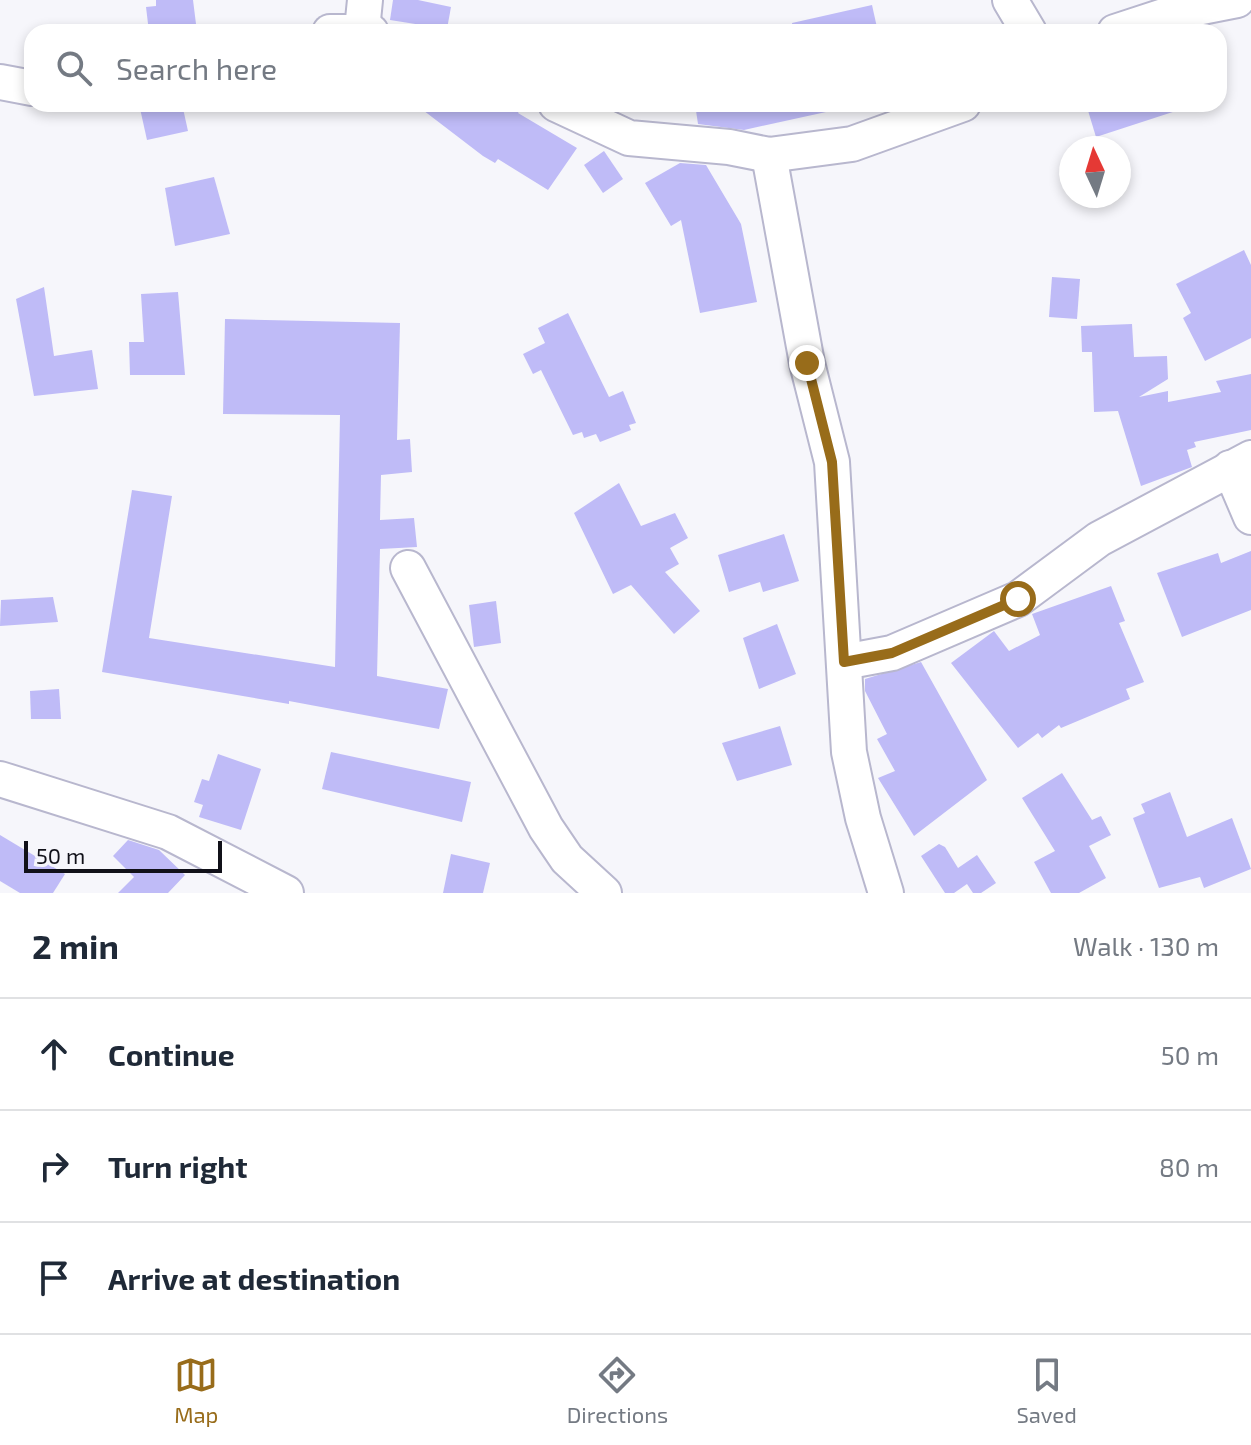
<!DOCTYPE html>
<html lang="en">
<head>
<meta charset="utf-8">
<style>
  :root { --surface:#fff; --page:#f2f2f3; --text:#1f2937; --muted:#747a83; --line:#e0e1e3; --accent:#986c1a }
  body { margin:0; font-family:"Exo 2",sans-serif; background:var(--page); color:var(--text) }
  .compass { position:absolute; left:1059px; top:136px; width:72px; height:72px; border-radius:50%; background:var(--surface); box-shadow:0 4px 12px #0003; rotate:356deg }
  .scale { position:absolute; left:24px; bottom:20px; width:198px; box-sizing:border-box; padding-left:8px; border:4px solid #111119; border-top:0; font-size:22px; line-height:28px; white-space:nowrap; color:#111119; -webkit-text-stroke:6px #f6f6fb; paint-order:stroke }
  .stop { position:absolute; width:24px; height:24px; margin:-18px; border:6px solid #986c1a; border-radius:50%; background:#fff }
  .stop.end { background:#986c1a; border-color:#fff; box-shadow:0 2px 8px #0008 }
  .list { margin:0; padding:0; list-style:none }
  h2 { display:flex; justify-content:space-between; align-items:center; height:104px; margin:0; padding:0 32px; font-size:34px }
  h2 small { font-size:26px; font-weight:400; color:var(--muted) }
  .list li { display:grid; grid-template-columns:52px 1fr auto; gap:24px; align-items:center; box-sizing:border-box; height:112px; padding:0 32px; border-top:2px solid var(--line) }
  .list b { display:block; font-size:30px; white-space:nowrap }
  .list em { font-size:26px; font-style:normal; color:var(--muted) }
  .icon { flex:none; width:44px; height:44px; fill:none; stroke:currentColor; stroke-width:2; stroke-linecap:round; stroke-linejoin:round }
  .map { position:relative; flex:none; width:1251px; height:893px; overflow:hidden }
  .search { position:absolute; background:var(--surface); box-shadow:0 4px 12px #0003; left:24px; right:24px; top:24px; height:88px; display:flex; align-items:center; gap:20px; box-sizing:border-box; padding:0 28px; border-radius:24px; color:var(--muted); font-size:30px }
  .sheet { height:440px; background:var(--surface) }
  nav { display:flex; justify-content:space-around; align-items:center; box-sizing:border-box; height:112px; border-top:2px solid var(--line); background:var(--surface); font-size:22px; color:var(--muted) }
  nav a { display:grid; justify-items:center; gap:4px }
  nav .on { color:var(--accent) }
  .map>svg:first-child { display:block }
  .building { fill:#bfbbf7 }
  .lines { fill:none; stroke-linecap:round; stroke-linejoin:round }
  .minor-casing { stroke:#b8b7ce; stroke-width:38 }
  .minor { stroke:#fff; stroke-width:34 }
  .route { stroke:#986c1a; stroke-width:10 }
</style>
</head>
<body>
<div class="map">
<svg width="1251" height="893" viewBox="0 0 1251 893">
  <rect width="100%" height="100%" fill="#f6f6fb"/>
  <g class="building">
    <polygon points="156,0 193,0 197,32 149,32 146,7 156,6"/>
    <polygon points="393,0 418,0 451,7 447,29 390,20"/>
    <polygon points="872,5 878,32 793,32 792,23"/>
    <polygon points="139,104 182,104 188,131 147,140"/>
    <polygon points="415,104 523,104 518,113 577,148 548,190 498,159 495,163 483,156"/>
    <polygon points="695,104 825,104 826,112 744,130 698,124"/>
    <polygon points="1086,104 1184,104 1185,108 1096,137"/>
    <polygon points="604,151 623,179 603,193 584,165"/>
    <polygon points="680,163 706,165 741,224 757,302 700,313 681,220 671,226 645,183"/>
    <polygon points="214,177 230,234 175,246 165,188"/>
    <polygon points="1244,250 1251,265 1251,338 1205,361 1183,318 1191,313 1176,284"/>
    <polygon points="1052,277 1080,279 1077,319 1049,317"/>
    <polygon points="44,287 54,356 92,350 98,389 34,396 16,299"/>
    <polygon points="178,292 185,375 130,375 129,342 144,342 141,294"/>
    <polygon points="568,313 609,397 623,391 636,423 629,425 631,430 600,442 596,434 584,438 582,432 573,435 541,370 533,374 523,354 545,343 538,328"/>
    <polygon points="225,319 400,323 397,440 410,439 412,472 381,475 380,520 414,518 417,547 380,549 377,676 448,689 439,729 289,701 289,704 102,672 132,490 172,496 149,638 335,667 340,415 223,414"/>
    <polygon points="1132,324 1134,357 1167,356 1168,379 1139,397 1168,391 1168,402 1221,392 1216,381 1251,374 1251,430 1194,442 1196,447 1187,450 1192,467 1141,486 1118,411 1094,412 1092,352 1082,352 1081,326"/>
    <polygon points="619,483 641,526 675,513 688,538 670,548 679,564 665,572 700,611 674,634 631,585 613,594 574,513"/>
    <polygon points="784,534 799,581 763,592 760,582 729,592 718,555"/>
    <polygon points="1251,551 1251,610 1182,637 1157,573 1218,553 1221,563"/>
    <polygon points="1111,586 1125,621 1119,623 1144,682 1126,689 1130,699 1061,728 1059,725 1042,738 1038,733 1018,748 951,663 994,631 1009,651 1040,635 1032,614"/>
    <polygon points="53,597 58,622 0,626 1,600"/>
    <polygon points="496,601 501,643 474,647 469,605"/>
    <polygon points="777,624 796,674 759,689 743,638"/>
    <polygon points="921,662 987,780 914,836 878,778 895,771 877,739 887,734 865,691 865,679"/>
    <polygon points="59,689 61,719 31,719 30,691"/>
    <polygon points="780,726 792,765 737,781 722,743"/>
    <polygon points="331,752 471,782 462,822 322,789"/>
    <polygon points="218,754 261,769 241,830 199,817 203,805 194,802 202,779 209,781"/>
    <polygon points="1062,773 1092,820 1101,816 1111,835 1089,846 1106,878 1079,893 1051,893 1034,862 1055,851 1022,798"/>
    <polygon points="1170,792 1187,837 1232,818 1251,869 1204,888 1200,877 1159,888 1133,818 1145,813 1141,804"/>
    <polygon points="0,835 65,874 53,893 20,893 0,881"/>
    <polygon points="128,840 159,850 185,875 168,893 118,893 134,877 113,856"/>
    <polygon points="939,844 945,847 958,868 977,855 996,883 981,893 973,893 967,884 954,893 945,893 921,856"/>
    <polygon points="451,854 490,863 483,893 443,893"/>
  </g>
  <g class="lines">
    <g class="minor-casing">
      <g id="minor">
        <polyline points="1010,0 1029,32"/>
        <polyline points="362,30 365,0"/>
        <polyline points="330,32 371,32"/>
        <polyline points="1115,32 1176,12 1237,0"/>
        <polyline points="0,82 32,88"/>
        <polyline points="556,104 629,138 729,147 769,155 852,144 963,104"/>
        <polyline points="769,155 807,363 832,462 849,752 863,818 886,893"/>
        <polyline points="1230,468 1251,517"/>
        <polyline points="408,568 546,828 567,859 604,893"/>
        <polyline points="844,662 892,653 1018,599 1099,539 1251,458"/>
        <polyline points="0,779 168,832 286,893"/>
      </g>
    </g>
    <use href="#minor" class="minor"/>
  </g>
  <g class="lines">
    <polyline class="route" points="807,363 832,462 844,662 892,653 1018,599"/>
  </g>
</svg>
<svg class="compass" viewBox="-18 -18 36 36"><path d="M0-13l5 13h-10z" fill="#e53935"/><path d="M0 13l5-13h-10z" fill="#747a83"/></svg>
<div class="scale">50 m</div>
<div class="stop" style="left:1018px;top:599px"></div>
<div class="stop end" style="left:807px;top:363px"></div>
<div class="search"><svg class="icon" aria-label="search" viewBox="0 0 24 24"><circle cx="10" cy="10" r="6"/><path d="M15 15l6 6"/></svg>Search here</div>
</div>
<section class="sheet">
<h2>2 min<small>Walk · 130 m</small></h2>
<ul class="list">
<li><svg class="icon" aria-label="ahead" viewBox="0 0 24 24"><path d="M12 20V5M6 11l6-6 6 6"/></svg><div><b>Continue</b></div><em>50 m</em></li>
<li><svg class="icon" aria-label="right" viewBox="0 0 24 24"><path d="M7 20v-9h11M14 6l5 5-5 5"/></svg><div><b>Turn right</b></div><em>80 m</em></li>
<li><svg class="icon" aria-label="arrive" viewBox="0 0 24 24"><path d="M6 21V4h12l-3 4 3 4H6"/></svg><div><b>Arrive at destination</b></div></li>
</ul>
</section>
<nav>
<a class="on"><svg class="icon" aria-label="map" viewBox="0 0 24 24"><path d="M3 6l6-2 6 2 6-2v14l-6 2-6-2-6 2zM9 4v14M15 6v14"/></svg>Map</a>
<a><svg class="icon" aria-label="directions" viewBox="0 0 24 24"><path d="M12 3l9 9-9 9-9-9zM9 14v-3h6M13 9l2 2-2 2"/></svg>Directions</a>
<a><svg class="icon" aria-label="saved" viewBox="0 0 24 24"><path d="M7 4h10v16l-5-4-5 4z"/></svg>Saved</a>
</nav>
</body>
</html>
